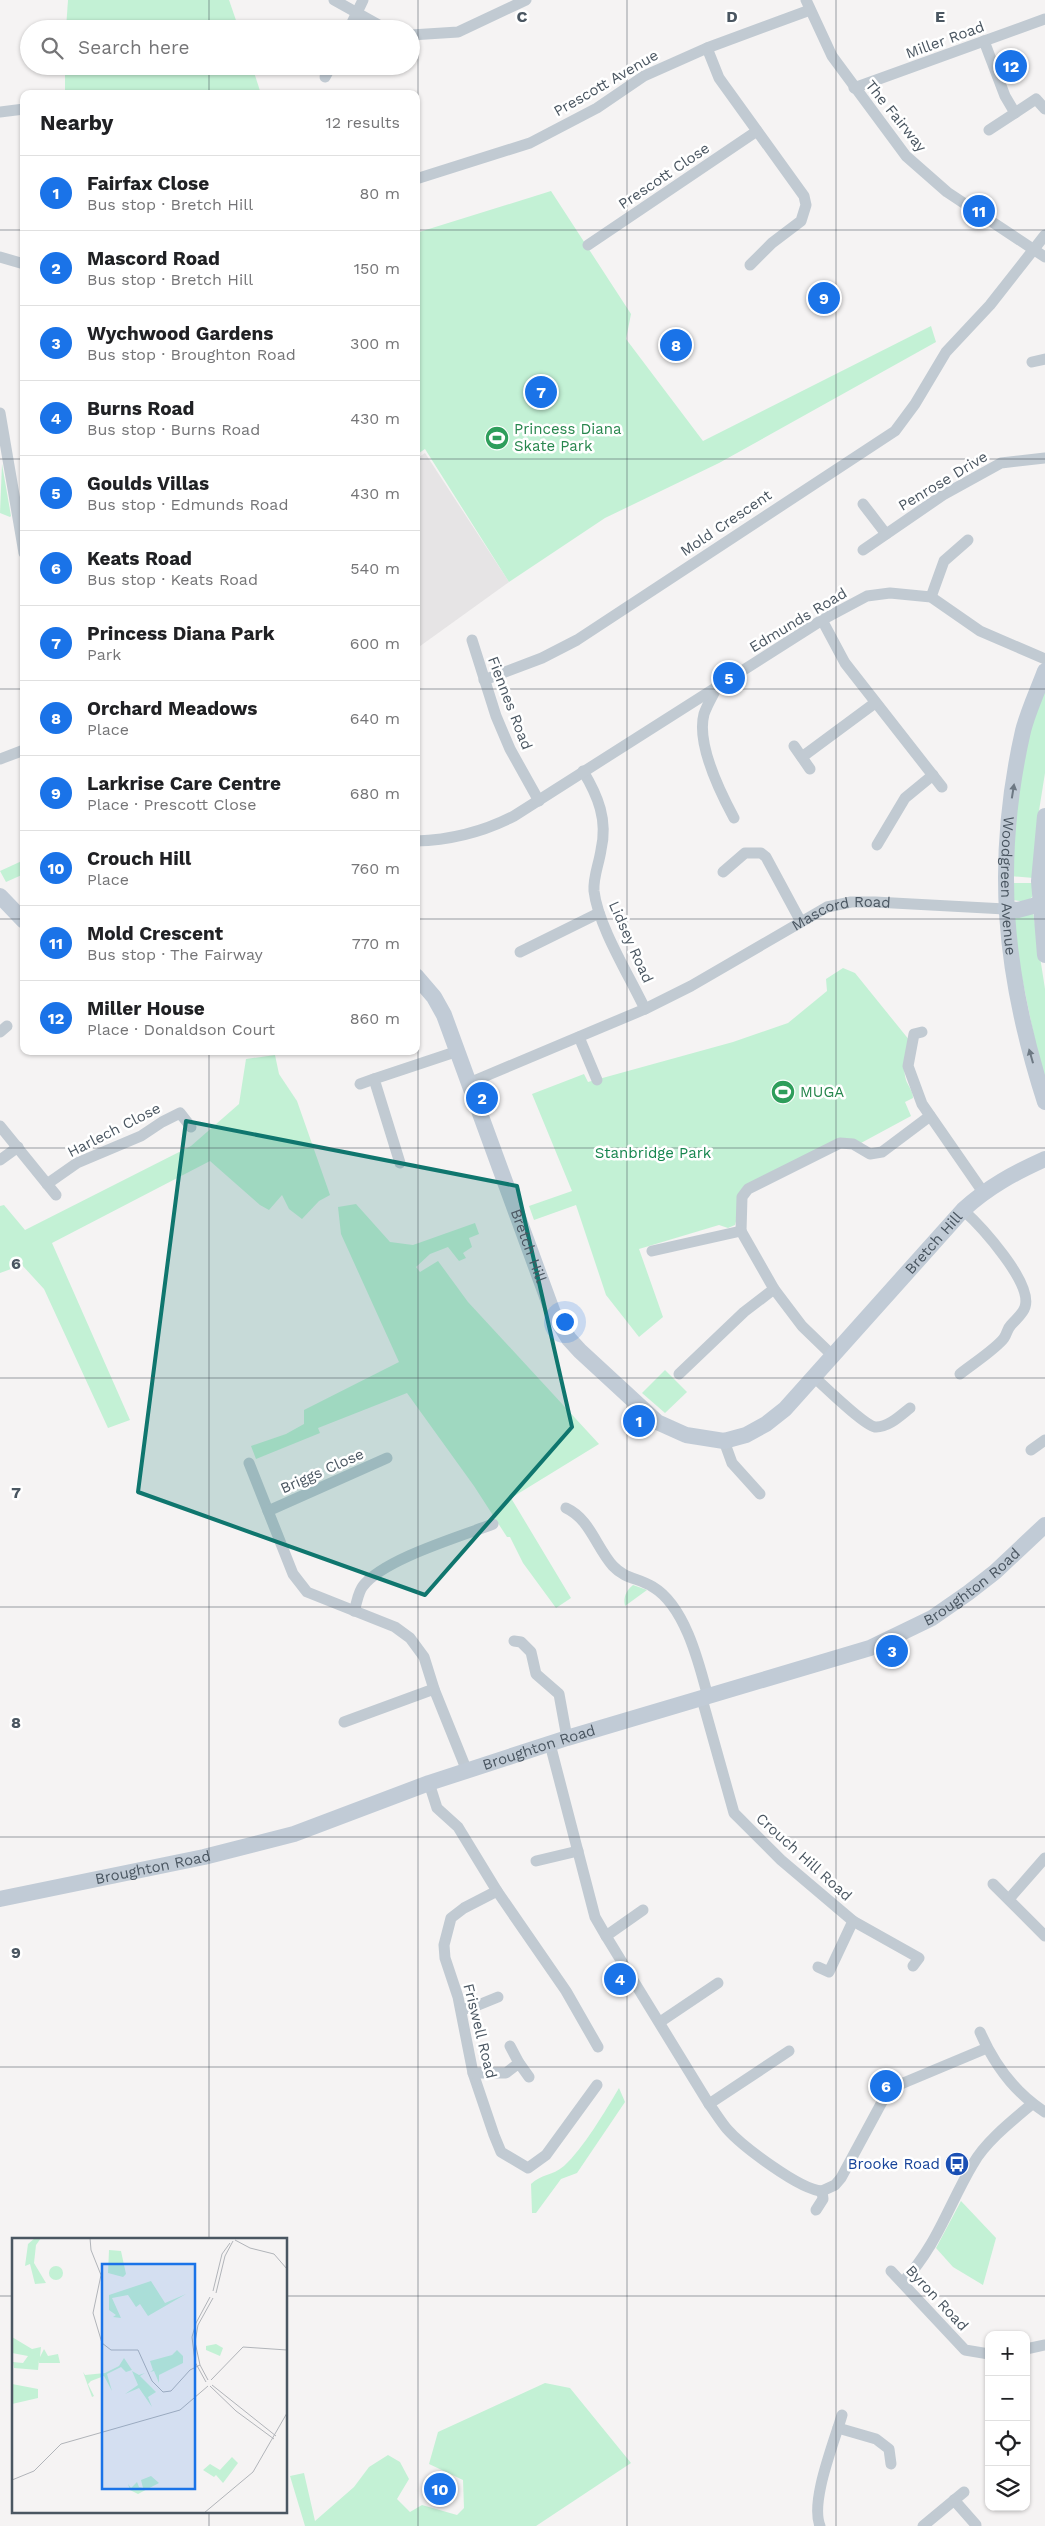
<!DOCTYPE html>
<html lang="en">
<head>
<meta charset="utf-8">
<style>
  :root { --surface:#fff; --page:#f2f2f2; --text:#202124; --muted:#757577; --line:#e0e0e0; --accent:#1a73e8 }
  body { margin:0; font-family:"Work Sans",sans-serif; background:var(--page); color:var(--text) }
  .controls { position:absolute; right:15px; bottom:15px; display:grid; overflow:hidden; border-radius:10px; box-shadow:0 1px 4px #0004 }
  .controls button { width:45px; height:45px; display:grid; place-items:center; padding:0; border:0; border-bottom:1px solid var(--line); background:var(--surface); color:var(--text); font:25px sans-serif }
  .you { position:absolute; left:564px; top:1321px; width:18px; height:18px; margin:-12px; border:4px solid #fff; border-radius:50%; background:#1a73e8; box-shadow:0 0 0 8px #1a73e833 }
  .badge { display:grid; place-items:center; width:32px; height:32px; border-radius:50%; background:var(--accent); color:#fff; font-size:16px; font-weight:700 }
  .pin { position:absolute; translate:-50% -50%; border:2px solid #fff; box-shadow:0 1px 5px #0006 }
  .list { margin:0; padding:0; list-style:none }
  h2 { display:flex; justify-content:space-between; align-items:center; height:65px; margin:0; padding:0 20px; font-size:21px }
  h2 small { font-size:16px; font-weight:400; color:var(--muted) }
  .list li { display:grid; grid-template-columns:32px 1fr auto; gap:15px; align-items:center; box-sizing:border-box; height:75px; padding:0 20px; border-top:1px solid var(--line) }
  .list b { display:block; font-size:19px; white-space:nowrap }
  .list p { margin:0; font-size:16px; white-space:nowrap; color:var(--muted) }
  .list em { font-size:16px; font-style:normal; color:var(--muted) }
  .icon { flex:none; width:28px; height:28px; fill:none; stroke:currentColor; stroke-width:2; stroke-linecap:round; stroke-linejoin:round }
  .map { position:relative; flex:none; width:1045px; height:2526px; overflow:hidden }
  .search { position:absolute; background:var(--surface); box-shadow:0 1px 4px #0004; left:20px; top:20px; width:400px; height:55px; display:flex; align-items:center; gap:12px; box-sizing:border-box; padding:0 18px; border-radius:28px; color:var(--muted); font-size:19px }
  .panel { position:absolute; background:var(--surface); box-shadow:0 1px 4px #0004; left:20px; top:90px; width:400px; height:965px; border-radius:10px }
  .map>svg:first-child { display:block }
  .education { fill:#e6e4e5 }
  .green { fill:#c3f1d5 }
  .lines { fill:none; stroke-linecap:round; stroke-linejoin:round }
  .street { stroke:#c1cad2; stroke-width:11 }
  .secondary { stroke:#c1cbd6; stroke-width:16 }
  .oneway { fill:#6e7984 }
  .marked { fill:#0f766e; fill-opacity:0.2; stroke:#0f766e; stroke-width:4; stroke-linejoin:round }
  .grid { fill:none; stroke:#4a5661; stroke-width:1; stroke-opacity:0.55 }
  .labels { text-anchor:middle; stroke-width:5; stroke-linejoin:round; paint-order:stroke }
  .street-label { font-size:15px; fill:#4a5661; stroke:#fff }
  .leisure-label { font-size:15px; fill:#27864d; stroke:#fff; text-anchor:start }
  .park-label { font-size:15px; fill:#17864f; stroke:#fff }
  .transit-label { font-size:15px; fill:#164399; stroke:#fff; text-anchor:end }
  .inset-road { fill:none; stroke:#b1b4b9; stroke-width:1 }
  .view { fill:#1a73e8; fill-opacity:0.15; stroke:#1a73e8; stroke-width:2.5 }
  .inset-edge { fill:none; stroke:#4a5661; stroke-width:2.5 }
  .grid-label { font-size:16px; text-anchor:middle; font-weight:bold; fill:#4a5661; stroke:#fff; stroke-width:5; stroke-linejoin:round; paint-order:stroke }
</style>
</head>
<body>
<div class="map">
<svg width="1045" height="2526" viewBox="0 0 1045 2526">
  <rect width="100%" height="100%" fill="#f5f3f3"/>
  <polygon class="education" points="425,453 509,582 416,649 416,459"/>
  <g class="green">
    <polygon points="68,0 229,0 239,29 66,29"/>
    <polygon points="65,66 252,66 261,94 65,94"/>
    <polygon points="551,191 631,314 626,339 703,441 931,326 936,342 719,463 605,518 509,582 425,449 416,455 416,233"/>
    <polygon points="2,464 11,516 10,517 0,513"/>
    <polygon points="1045,681 1045,773 1038,817 1034,878 1010,876 1013,827 1028,731"/>
    <polygon points="24,860 24,874 6,882 0,871"/>
    <polygon points="1010,883 1034,883 1032,897 1027,902 1013,900"/>
    <polygon points="1033,912 1045,989 1045,1090 1009,914"/>
    <path d="M843,968L855,973L910,1041C906,1054 902,1066 906,1080C908,1086 913,1091 913,1098L905,1102L911,1116L861,1143L854,1140L746,1185L735,1225L728,1228L719,1225L639,1249L663,1317L639,1337L606,1295L576,1205L534,1220L529,1206L572,1191L532,1094L584,1074L588,1082L733,1042L788,1023L827,991L826,979Z"/>
    <polygon points="275,1055 279,1074 297,1101 330,1195 319,1201 302,1219 289,1209 282,1195 269,1210 260,1205 210,1161 52,1243 130,1420 108,1428 44,1289 22,1265 0,1273 0,1206 4,1205 25,1230 191,1146 239,1104 246,1059"/>
    <polygon points="356,1204 390,1242 413,1245 475,1223 479,1234 469,1238 472,1247 463,1253 466,1258 459,1261 448,1247 430,1254 416,1267 420,1272 438,1261 468,1302 599,1444 511,1498 571,1598 556,1608 523,1563 510,1537 507,1537 474,1486 407,1393 318,1428 320,1433 256,1459 251,1446 286,1434 304,1424 304,1410 399,1362 341,1234 338,1207"/>
    <polygon points="665,1370 687,1392 665,1413 642,1393"/>
    <path d="M633,1585L647,1590L625,1606C623,1597 626,1591 633,1585Z"/>
    <path d="M619,2088L625,2102L577,2173L561,2179L536,2213H532L531,2184C541,2174 552,2176 564,2166C583,2149 606,2110 619,2088Z"/>
    <polygon points="961,2201 996,2238 983,2285 953,2267 936,2248"/>
    <polygon points="545,2383 570,2388 631,2463 536,2526 305,2526 290,2476 304,2473 315,2521 354,2487 369,2467 388,2455 400,2462 409,2479 397,2499 410,2512 422,2505 457,2515 464,2508 463,2480 429,2464 438,2432"/>
  </g>
  <g class="lines">
    <g class="street">
      <polyline points="334,0 386,29"/>
      <polyline points="806,0 832,56 906,156 947,192 1045,257"/>
      <polyline points="349,29 363,0"/>
      <polyline points="411,35 458,32 526,0"/>
      <polyline points="984,41 1005,96 1015,113 989,130"/>
      <polyline points="707,48 719,78 804,196 806,205 801,221 772,243 750,265"/>
      <polyline points="325,77 331,66"/>
      <polyline points="854,88 1045,19"/>
      <polyline points="0,112 24,109"/>
      <polyline points="1015,113 1036,99 1045,109"/>
      <polyline points="416,179 530,143 597,108 644,76 707,48 810,10"/>
      <polyline points="588,245 757,131"/>
      <polyline points="0,257 24,264"/>
      <polyline points="1032,362 1045,359"/>
      <polyline points="0,413 24,553"/>
      <polyline points="863,504 886,534"/>
      <polyline points="863,550 943,495 1001,463 1045,458"/>
      <polyline points="931,597 944,561 968,540"/>
      <polyline points="822,620 845,663 942,787"/>
      <polyline points="472,640 496,716 510,749 539,801"/>
      <polyline points="484,680 542,658 577,640 895,431 915,404 946,352 990,305 1045,235"/>
      <path d="M716,689C712,697 707,705 704,714C696,744 720,792 734,818"/>
      <polyline points="794,746 810,769"/>
      <polyline points="802,757 875,703"/>
      <polyline points="0,759 24,750"/>
      <path d="M583,771C598,796 608,820 601,850C599,864 593,877 594,891C598,926 630,977 645,1009"/>
      <path d="M416,841C452,840 483,832 514,816L822,620L867,596L890,593L931,597L980,631L1045,659"/>
      <polyline points="877,845 905,798 933,775"/>
      <polyline points="723,872 745,853 761,853 766,857 801,922"/>
      <polyline points="520,952 599,913"/>
      <polyline points="0,1032 7,1026"/>
      <polyline points="922,1032 914,1034 908,1066 922,1104 983,1192"/>
      <polyline points="579,1037 597,1080"/>
      <path id="s1" d="M469,1083L645,1009L691,986L827,907L851,902H875L1005,909"/>
      <polyline points="360,1084 374,1079"/>
      <polyline points="0,1126 56,1195"/>
      <polyline points="0,1160 18,1147"/>
      <polyline points="400,1163 374,1079 458,1051"/>
      <polyline points="47,1184 77,1163 141,1136 162,1122 180,1113 191,1127"/>
      <polyline points="741,1231 742,1197 748,1189 840,1143 853,1144 870,1154 882,1152 930,1116"/>
      <polyline points="652,1251 741,1231 774,1289 802,1326 832,1355"/>
      <polyline points="679,1374 744,1312 774,1289"/>
      <path d="M960,1374C971,1365 996,1349 1004,1338C1007,1334 1007,1329 1011,1325C1016,1319 1023,1314 1025,1307C1033,1283 981,1226 963,1210"/>
      <path d="M814,1377C825,1387 864,1425 875,1427C888,1428 901,1415 910,1408"/>
      <polyline points="724,1441 732,1463 760,1494"/>
      <polyline points="1031,1450 1045,1440"/>
      <polyline points="249,1463 293,1574 307,1592 395,1627 410,1638 424,1657 434,1689 467,1771"/>
      <path d="M566,1508C590,1519 596,1547 613,1566C625,1579 639,1578 653,1587C685,1606 699,1663 708,1697"/>
      <polyline points="268,1511 387,1458"/>
      <path d="M354,1611C357,1603 358,1592 363,1586C384,1559 459,1537 493,1524"/>
      <polyline points="514,1641 521,1642 531,1652 536,1674 559,1694 567,1738"/>
      <polyline points="702,1699 734,1813 781,1860 853,1921 919,1958 913,1966"/>
      <polyline points="344,1722 434,1689"/>
      <path d="M550,1744L595,1917L606,1936L709,2104C715,2112 721,2122 727,2129C742,2146 800,2190 822,2191"/>
      <polyline points="429,1783 437,1808 458,1827 497,1891 464,1908 451,1918 444,1945 445,1958 458,1997 473,2073 494,2135 501,2152 528,2168 546,2155 597,2085"/>
      <polyline points="536,1861 578,1851"/>
      <polyline points="993,1884 1045,1936"/>
      <polyline points="497,1891 566,1991 598,2047"/>
      <polyline points="1009,1899 1045,1858"/>
      <polyline points="606,1936 643,1910"/>
      <polyline points="818,1967 829,1972 853,1921"/>
      <polyline points="461,2009 471,2008 498,1997"/>
      <polyline points="660,2022 718,1983"/>
      <path d="M980,2032C994,2064 1015,2093 1045,2112"/>
      <polyline points="510,2046 519,2063"/>
      <polyline points="473,2073 506,2073 519,2063 529,2077"/>
      <polyline points="709,2104 789,2051"/>
      <polyline points="816,2210 823,2199 822,2191 835,2185 841,2178 889,2089 987,2048"/>
      <polyline points="891,2271 965,2350 989,2354"/>
      <path d="M903,2282C938,2244 948,2206 973,2164C985,2142 1013,2120 1032,2104"/>
      <polyline points="1026,2349 1045,2345"/>
      <polyline points="838,2428 876,2439 889,2449 891,2464"/>
      <polyline points="954,2500 976,2525"/>
      <path d="M820,2526C810,2501 834,2443 842,2415"/>
      <polyline points="923,2526 964,2492"/>
    </g>
    <g class="secondary">
      <path id="s2" d="M1045,671C1038,690 1028,711 1023,731C993,863 1004,975 1045,1102"/>
      <polyline points="1045,816 1039,881 1045,955"/>
      <polyline points="0,896 24,921"/>
      <polyline points="1005,909 1018,910 1040,904"/>
      <path id="s3" d="M416,976L434,997L444,1015L553,1313L569,1339L580,1351L657,1422L686,1435L724,1441L746,1435L766,1424L785,1409L963,1210C988,1187 1014,1173 1045,1159"/>
      <path id="s4" d="M0,1899L204,1857L294,1834L429,1783L567,1738L870,1648L932,1618L968,1593L995,1572L1045,1525"/>
    </g>
  </g>
  <defs><path id="oneway-solid" d="M-6-.8H1V-3.2L6.5 0L1 3.2V.8H-6Z" transform="scale(1.25)"/></defs>
  <g class="oneway">
    <use href="#oneway-solid" transform="translate(1013 791) rotate(-81)"/>
    <use href="#oneway-solid" transform="translate(1031 1056) rotate(-106)"/>
  </g>
  <path class="marked" d="M186,1121L517,1186L572,1427L425,1595L138,1492Z"/>
  <path class="grid" d="M209,0V29M418,0V2526M627,0V2526M836,0V2526M209,66V94M0,230H24M416,230H1045M0,459H24M416,459H1045M0,689H24M416,689H1045M0,919H24M416,919H1045M209,1051V2240M0,1148H1045M0,1378H1045M0,1607H1045M0,1837H1045M0,2067H1045M0,2296H14M286,2296H1045M209,2512V2526"/>
  <defs>
    <g id="stadium-disc" transform="scale(1.25)"><circle r="9.5" fill="#2e9e5b" stroke="#fff"/><path d="M0-5a6.5 5 0 1 0 0 10a6.5 5 0 1 0 0-10ZM-3.5-1.8h7v3.6h-7Z" fill="#fff"/></g>
    <g id="bus-disc" transform="scale(1.25)"><circle r="9.5" fill="#1a4fb4" stroke="#fff"/><path d="M-5-6H5V4H4V6H2V4H-2V6H-4V4H-5ZM-3.5-4V0h7V-4ZM-3.5 1.2v1.5H-2V1.2ZM2 1.2v1.5H3.5V1.2Z" fill="#fff"/></g>
  </defs>
  <g fill-rule="evenodd">
    <use href="#stadium-disc" x="497" y="438"/>
    <use href="#stadium-disc" x="783" y="1092"/>
    <use href="#bus-disc" x="957" y="2164"/>
  </g>
  <g class="labels">
    <g class="street-label">
      <text transform="translate(945 40) rotate(-20)" y="5">Miller Road</text>
      <text transform="translate(606 83) rotate(-30)" y="5">Prescott Avenue</text>
      <text transform="translate(896 116) rotate(51)" y="5">The Fairway</text>
      <text transform="translate(664 176) rotate(-34)" y="5">Prescott Close</text>
      <text transform="translate(943 481) rotate(-31)" y="5">Penrose Drive</text>
      <text transform="translate(726 523) rotate(-34)" y="5">Mold Crescent</text>
      <text transform="translate(798 620) rotate(-31)" y="5">Edmunds Road</text>
      <text transform="translate(510 703) rotate(69)" y="5">Fiennes Road</text>
      <text dy="5" stroke="none"><textPath href="#s2" startOffset="220">Woodgreen Avenue</textPath></text>
      <text dy="5" stroke="none"><textPath href="#s1" startOffset="412">Mascord Road</textPath></text>
      <text transform="translate(631 942) rotate(66)" y="5">Lidsey Road</text>
      <text transform="translate(114 1130) rotate(-27)" y="5">Harlech Close</text>
      <text dy="5" stroke="none"><textPath href="#s3" startOffset="880">Bretch Hill</textPath></text>
      <text dy="5" stroke="none"><textPath href="#s3" startOffset="294">Bretch Hill</textPath></text>
      <text transform="translate(322 1471) rotate(-24)" y="5">Briggs Close</text>
      <text dy="5" stroke="none"><textPath href="#s4" startOffset="1026">Broughton Road</textPath></text>
      <text dy="5" stroke="none"><textPath href="#s4" startOffset="561">Broughton Road</textPath></text>
      <text transform="translate(804 1857) rotate(42)" y="5">Crouch Hill Road</text>
      <text dy="5" stroke="none"><textPath href="#s4" startOffset="156">Broughton Road</textPath></text>
      <text transform="translate(480 2031) rotate(76)" y="5">Friswell Road</text>
      <text transform="translate(937 2298) rotate(47)" y="5">Byron Road</text>
    </g>
    <g class="leisure-label">
      <text x="514" y="434">Princess Diana<tspan x="514" dy="17">Skate Park</tspan></text>
      <text x="800" y="1097">MUGA</text>
    </g>
    <g class="park-label">
      <text x="653" y="1158">Stanbridge Park</text>
    </g>
    <g class="transit-label">
      <text x="940" y="2169">Brooke Road</text>
    </g>
  </g>
  <g transform="translate(12 2238)">
    <rect width="275" height="275" fill="#f5f3f3"/>
    <path d="M23,0H29L24,7L22,25L34,45L23,46L18,26L13,28L16,6ZM97,12L109,13L114,36L111,39L96,35ZM37 35a7 7 0 1 1 14 0a7 7 0 1 1-14 0ZM139,43L153,65L174,56L136,78L128,66L124,69L116,57L100,60L109,80L101,79L104,77L97,72V57ZM0,99L20,111L29,109L28,119L32,111L36,118L46,116L48,125H27V122L26,132L2,130L1,124L11,125L16,118L0,115ZM204,106L211,110L208,118L194,112V108ZM165,112L171,118V125L147,137V145L142,133L138,134L141,132L138,123L160,117ZM112,120L120,132L114,134L109,129L95,136L100,153L92,138L79,143L76,146L82,158L80,159L71,134L73,137L93,135L107,128ZM120,133L127,137L133,135L128,138L144,154L136,159L140,169L127,150L113,156L126,147ZM0,146L26,151V160L0,166ZM220,219L226,225L211,245L204,237L202,239L191,232L198,226L208,232ZM139,238L147,245L126,256L118,252L116,246L119,250L125,244L127,249L131,250L129,242Z" fill="#c3f1d5"/>
    <path class="inset-road" d="M78,0L79,12L89,37L81,75L90,105L99,112H126L140,143L151,154L159,153L178,132L188,127M223,2L238,10L262,16L275,31M201,53L210,16L218,5M204,55L213,18L221,3M196,142L188,127L183,104L186,87L201,60M199,142L231,109L275,112M194,144L183,124L180,99L184,85L198,59M200,147L264,198M198,148L224,173L262,201M0,242L22,233L49,206L168,172L196,148M192,275L241,234L275,175"/>
    <path class="view" d="M90,26H183V251H90Z"/>
    <rect width="275" height="275" class="inset-edge"/>
  </g>
  <g class="grid-label">
    <text x="522" y="22">C</text>
    <text x="732" y="22">D</text>
    <text x="940" y="22">E</text>
    <text x="16" y="1269">6</text>
    <text x="16" y="1498">7</text>
    <text x="16" y="1728">8</text>
    <text x="16" y="1958">9</text>
  </g>
</svg>
<div class="controls">
<button>+</button>
<button>−</button>
<button><svg class="icon" aria-label="locate" viewBox="0 0 24 24"><circle cx="12" cy="12" r="6"/><path d="M12 2v4M12 18v4M2 12h4M18 12h4"/></svg></button>
<button><svg class="icon" aria-label="layers" viewBox="0 0 24 24"><path d="M12 4l9 5-9 5-9-5zM3 14l9 5 9-5"/></svg></button>
</div>
<div class="you"></div>
<div class="pin badge" style="left:639px;top:1421px">1</div>
<div class="pin badge" style="left:482px;top:1098px">2</div>
<div class="pin badge" style="left:892px;top:1651px">3</div>
<div class="pin badge" style="left:620px;top:1979px">4</div>
<div class="pin badge" style="left:729px;top:678px">5</div>
<div class="pin badge" style="left:886px;top:2086px">6</div>
<div class="pin badge" style="left:541px;top:392px">7</div>
<div class="pin badge" style="left:676px;top:345px">8</div>
<div class="pin badge" style="left:824px;top:298px">9</div>
<div class="pin badge" style="left:440px;top:2489px">10</div>
<div class="pin badge" style="left:979px;top:211px">11</div>
<div class="pin badge" style="left:1011px;top:66px">12</div>
<div class="search"><svg class="icon" aria-label="search" viewBox="0 0 24 24"><circle cx="10" cy="10" r="6"/><path d="M15 15l6 6"/></svg>Search here</div>
<section class="panel">
<h2>Nearby<small>12 results</small></h2>
<ul class="list">
<li><span class="badge">1</span><div><b>Fairfax Close</b><p>Bus stop · Bretch Hill</p></div><em>80 m</em></li>
<li><span class="badge">2</span><div><b>Mascord Road</b><p>Bus stop · Bretch Hill</p></div><em>150 m</em></li>
<li><span class="badge">3</span><div><b>Wychwood Gardens</b><p>Bus stop · Broughton Road</p></div><em>300 m</em></li>
<li><span class="badge">4</span><div><b>Burns Road</b><p>Bus stop · Burns Road</p></div><em>430 m</em></li>
<li><span class="badge">5</span><div><b>Goulds Villas</b><p>Bus stop · Edmunds Road</p></div><em>430 m</em></li>
<li><span class="badge">6</span><div><b>Keats Road</b><p>Bus stop · Keats Road</p></div><em>540 m</em></li>
<li><span class="badge">7</span><div><b>Princess Diana Park</b><p>Park</p></div><em>600 m</em></li>
<li><span class="badge">8</span><div><b>Orchard Meadows</b><p>Place</p></div><em>640 m</em></li>
<li><span class="badge">9</span><div><b>Larkrise Care Centre</b><p>Place · Prescott Close</p></div><em>680 m</em></li>
<li><span class="badge">10</span><div><b>Crouch Hill</b><p>Place</p></div><em>760 m</em></li>
<li><span class="badge">11</span><div><b>Mold Crescent</b><p>Bus stop · The Fairway</p></div><em>770 m</em></li>
<li><span class="badge">12</span><div><b>Miller House</b><p>Place · Donaldson Court</p></div><em>860 m</em></li>
</ul>
</section>
</div>
</body>
</html>
